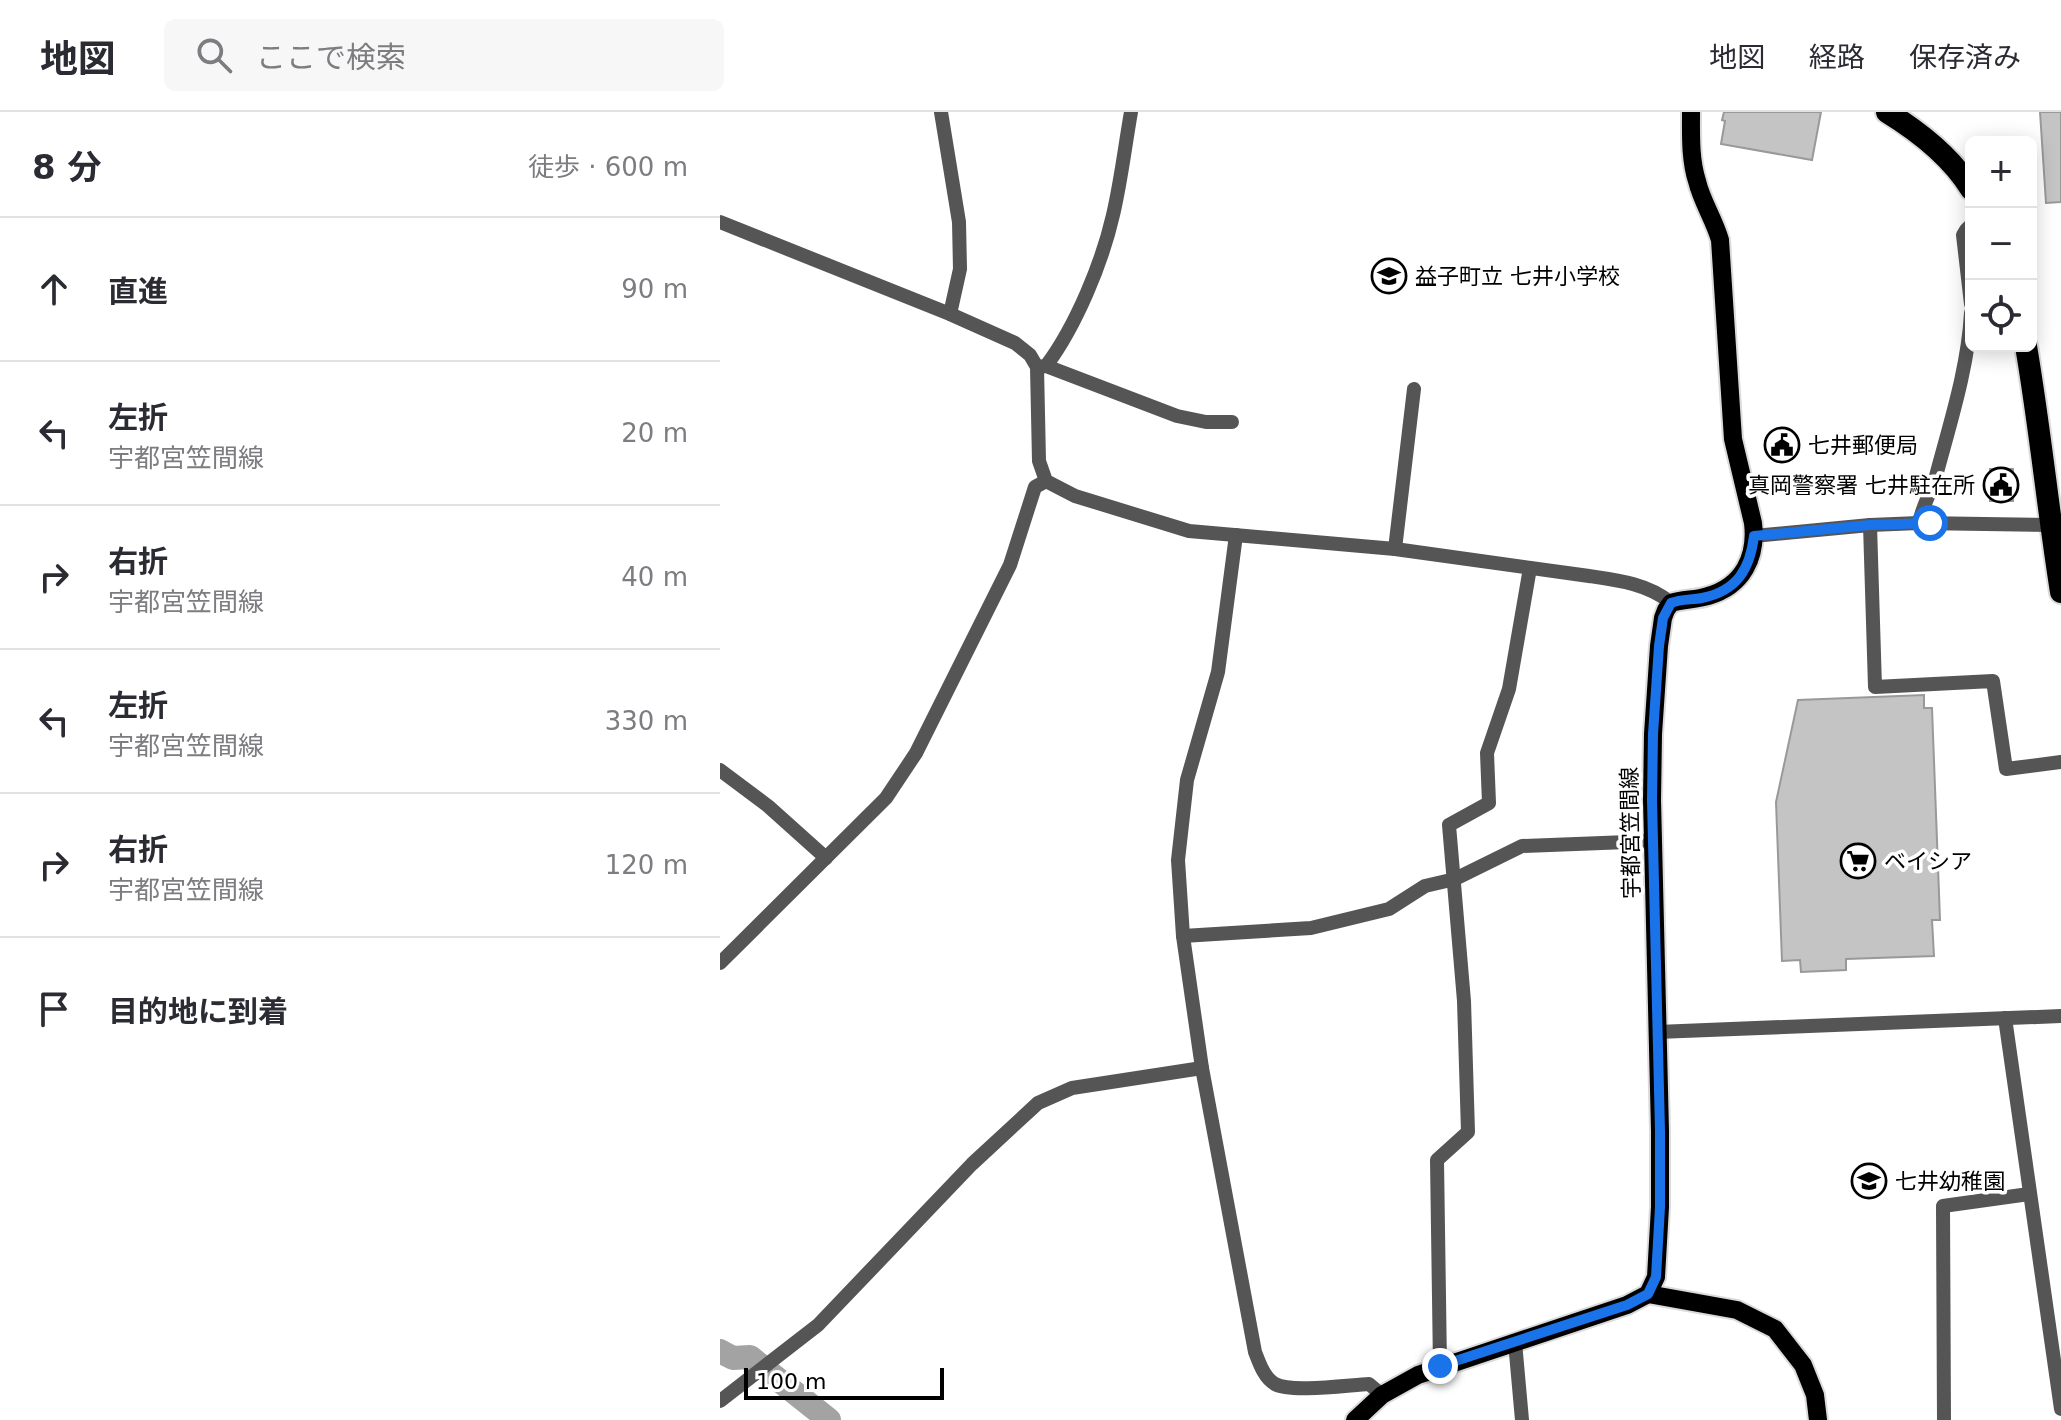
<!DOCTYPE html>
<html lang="ja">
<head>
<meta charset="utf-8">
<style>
  :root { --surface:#fff; --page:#f7f7f7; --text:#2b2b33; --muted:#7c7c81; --line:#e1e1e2 }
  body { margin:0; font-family:"DejaVu Sans","Noto Sans JP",sans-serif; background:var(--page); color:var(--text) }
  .controls { position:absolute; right:24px; top:24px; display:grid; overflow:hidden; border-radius:12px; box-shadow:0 4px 20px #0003 }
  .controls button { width:72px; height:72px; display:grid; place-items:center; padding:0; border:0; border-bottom:2px solid var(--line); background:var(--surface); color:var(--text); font:40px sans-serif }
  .scale { position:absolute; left:24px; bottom:20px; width:200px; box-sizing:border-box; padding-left:8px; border:4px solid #000; border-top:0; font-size:22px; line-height:28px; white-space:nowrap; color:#000; -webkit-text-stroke:6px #fff; paint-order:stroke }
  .stop { position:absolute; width:24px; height:24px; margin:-18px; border:6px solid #1a73e8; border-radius:50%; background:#fff }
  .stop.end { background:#1a73e8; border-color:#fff; box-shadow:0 2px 8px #0008 }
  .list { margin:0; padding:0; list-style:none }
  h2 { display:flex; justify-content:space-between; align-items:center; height:104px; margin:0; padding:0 32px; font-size:34px }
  h2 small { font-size:26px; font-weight:400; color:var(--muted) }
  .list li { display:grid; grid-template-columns:52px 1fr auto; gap:24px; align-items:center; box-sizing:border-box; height:144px; padding:0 32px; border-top:2px solid var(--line) }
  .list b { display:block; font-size:30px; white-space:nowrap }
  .list p { margin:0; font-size:26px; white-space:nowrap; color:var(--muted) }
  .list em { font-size:26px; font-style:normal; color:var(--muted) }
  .icon { flex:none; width:44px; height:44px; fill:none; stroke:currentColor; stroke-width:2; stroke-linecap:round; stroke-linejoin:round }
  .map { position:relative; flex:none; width:1341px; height:1308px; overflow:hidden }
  header { display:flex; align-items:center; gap:48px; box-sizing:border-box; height:112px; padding:0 40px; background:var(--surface); border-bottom:2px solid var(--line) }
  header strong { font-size:38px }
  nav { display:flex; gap:44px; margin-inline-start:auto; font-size:28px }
  .search { width:560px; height:72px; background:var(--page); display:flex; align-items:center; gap:20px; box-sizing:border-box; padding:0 28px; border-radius:12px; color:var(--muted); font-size:30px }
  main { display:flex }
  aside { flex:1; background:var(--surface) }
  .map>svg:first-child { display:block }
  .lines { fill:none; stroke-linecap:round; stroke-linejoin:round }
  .river { stroke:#a3a3a3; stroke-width:24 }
  .building { fill:#c4c4c4; stroke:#999; stroke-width:2 }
  .major-casing { stroke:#dbdbdb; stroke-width:22 }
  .highway-casing { stroke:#dbdbdb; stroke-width:26 }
  .minor { stroke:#555; stroke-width:14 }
  .major { stroke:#000; stroke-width:18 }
  .highway { stroke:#000; stroke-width:22 }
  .route { stroke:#1a73e8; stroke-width:10 }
  .labels { text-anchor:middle; stroke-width:7; stroke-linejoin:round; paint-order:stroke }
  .poi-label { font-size:22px; fill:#000; stroke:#fff; text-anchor:start }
  .street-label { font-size:22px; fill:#000; stroke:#fff }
</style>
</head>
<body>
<header>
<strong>地図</strong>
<div class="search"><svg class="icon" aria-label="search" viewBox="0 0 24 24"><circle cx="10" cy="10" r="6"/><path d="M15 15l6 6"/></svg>ここで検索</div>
<nav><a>地図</a><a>経路</a><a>保存済み</a></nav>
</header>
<main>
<aside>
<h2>8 分<small>徒歩 · 600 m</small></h2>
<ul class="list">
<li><svg class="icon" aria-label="ahead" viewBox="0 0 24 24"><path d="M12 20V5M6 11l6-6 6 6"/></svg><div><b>直進</b></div><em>90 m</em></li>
<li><svg class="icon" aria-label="left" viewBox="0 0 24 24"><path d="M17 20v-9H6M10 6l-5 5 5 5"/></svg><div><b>左折</b><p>宇都宮笠間線</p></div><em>20 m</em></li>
<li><svg class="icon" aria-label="right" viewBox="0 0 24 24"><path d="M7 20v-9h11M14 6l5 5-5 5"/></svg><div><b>右折</b><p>宇都宮笠間線</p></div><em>40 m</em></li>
<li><svg class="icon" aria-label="left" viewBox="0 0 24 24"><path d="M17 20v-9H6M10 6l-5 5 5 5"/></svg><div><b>左折</b><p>宇都宮笠間線</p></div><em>330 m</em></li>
<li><svg class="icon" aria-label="right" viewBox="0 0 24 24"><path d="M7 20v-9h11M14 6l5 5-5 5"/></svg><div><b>右折</b><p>宇都宮笠間線</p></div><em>120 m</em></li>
<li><svg class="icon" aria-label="arrive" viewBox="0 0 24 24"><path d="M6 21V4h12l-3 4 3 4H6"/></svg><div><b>目的地に到着</b></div></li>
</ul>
</aside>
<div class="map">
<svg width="1341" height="1308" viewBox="0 0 1341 1308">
  <rect width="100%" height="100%" fill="#fff"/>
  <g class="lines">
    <polyline class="river" points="0,1239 13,1246 30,1245 109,1308"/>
  </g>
  <g class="building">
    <polygon points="1004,0 1101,0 1092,48 1001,32 1005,9 1002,8"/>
    <polygon points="1320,0 1341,0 1341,90 1326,91"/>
    <rect x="1270" y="357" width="23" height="32"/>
    <polygon points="1204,583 1204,596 1212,596 1220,808 1212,808 1214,844 1126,847 1126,858 1081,860 1080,848 1062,849 1056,690 1078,588"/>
  </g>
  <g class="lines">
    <g class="major-casing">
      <g id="major">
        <polyline points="928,1182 1017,1198 1055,1217 1083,1253 1095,1283 1098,1308"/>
        <path d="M635,1308L662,1283L698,1263L907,1193L928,1182L936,1165L940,1095V1019L932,688L933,622L939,534L943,506L946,498L951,491C963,487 976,488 988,484C1023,474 1037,445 1033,411L1013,327L1000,128C994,107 982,90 977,69C970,47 971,23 971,0"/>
      </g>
    </g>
    <g class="highway-casing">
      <g id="highway">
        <path d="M1167,0C1198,19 1232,46 1251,77"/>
        <path d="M1306,234C1320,316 1328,398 1341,480"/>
      </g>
    </g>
    <g class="minor">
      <polyline points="221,0 239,110 240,157 230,202"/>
      <path d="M0,110L230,202L295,231L310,243L317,255L319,349L326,369L355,384L469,419L675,437L869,464C897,468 929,472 951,491"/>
      <polyline points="1251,113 1246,118 1243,123 1251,192"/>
      <path d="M326,254C356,214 382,151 393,103C401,69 405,34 411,0"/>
      <polyline points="318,255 326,254 457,304 486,310 512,310"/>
      <path d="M1199,411C1202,395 1211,380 1216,364C1230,311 1248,256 1251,201"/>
      <polyline points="1150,413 1155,575 1273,569 1286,657 1341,650"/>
      <path d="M516,423L498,560L467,668L458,748L463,824L482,956L535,1240C539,1250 544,1266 555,1272C571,1281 628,1273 649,1272L662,1283"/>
      <polyline points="1034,424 1150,413 1199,411 1337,413"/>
      <polyline points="675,437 694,277"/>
      <polyline points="0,658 48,694 106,746"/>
      <polyline points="463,824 591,816 669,797 705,774 735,767 802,734 934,729"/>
      <polyline points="0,851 166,686 196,641 290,453 315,375 326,369"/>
      <polyline points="1285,906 1341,1297"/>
      <polyline points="937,920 1341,904"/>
      <polyline points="795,1230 802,1308"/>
      <polyline points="720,1254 717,1048 748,1020 744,889 729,713 769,691 767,641 789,577 810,456"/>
      <polyline points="0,1289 98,1213 252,1052 318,991 352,976 482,956"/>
      <polyline points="1224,1308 1223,1094 1309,1082"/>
    </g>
    <use href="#major" class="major"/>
    <use href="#highway" class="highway"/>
  </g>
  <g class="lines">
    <path class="route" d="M720,1254L907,1193L928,1182L936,1165L940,1095V1019L932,688L933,622L939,534L943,506L951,491C961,487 971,488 982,486C1017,479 1030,457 1034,424L1150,413L1210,411"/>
  </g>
  <defs>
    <g id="school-ring" transform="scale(1.8)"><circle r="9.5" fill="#fff" stroke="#000" stroke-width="1.5"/><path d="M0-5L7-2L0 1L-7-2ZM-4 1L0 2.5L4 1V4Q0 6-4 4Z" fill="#000"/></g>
    <g id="civic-ring" transform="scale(1.8)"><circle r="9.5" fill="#fff" stroke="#000" stroke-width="1.5"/><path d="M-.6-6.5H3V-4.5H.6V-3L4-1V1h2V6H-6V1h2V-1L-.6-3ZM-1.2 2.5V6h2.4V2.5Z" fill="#000"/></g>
    <g id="supermarket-ring" transform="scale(1.8)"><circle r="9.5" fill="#fff" stroke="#000" stroke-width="1.5"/><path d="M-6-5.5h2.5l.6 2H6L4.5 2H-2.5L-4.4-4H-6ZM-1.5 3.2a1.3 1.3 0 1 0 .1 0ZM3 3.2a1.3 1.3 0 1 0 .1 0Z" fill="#000"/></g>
  </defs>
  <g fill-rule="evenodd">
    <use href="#school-ring" x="669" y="164"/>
    <use href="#civic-ring" x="1062" y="333"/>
    <use href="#civic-ring" x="1281" y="373"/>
    <use href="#supermarket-ring" x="1138" y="749"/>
    <use href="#school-ring" x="1149" y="1069"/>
  </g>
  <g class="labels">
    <g class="poi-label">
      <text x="695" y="172">益子町立 七井小学校</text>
      <text x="1088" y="341">七井郵便局</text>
      <text x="1255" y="381" text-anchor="end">真岡警察署 七井駐在所</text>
      <text x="1164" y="757">ベイシア</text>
      <text x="1175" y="1077">七井幼稚園</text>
    </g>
    <g class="street-label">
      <text transform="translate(910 721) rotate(-91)" y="8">宇都宮笠間線</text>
    </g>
  </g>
</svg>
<div class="controls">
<button>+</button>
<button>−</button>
<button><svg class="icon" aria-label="locate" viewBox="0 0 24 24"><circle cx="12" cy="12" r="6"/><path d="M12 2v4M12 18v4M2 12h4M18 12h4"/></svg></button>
</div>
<div class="scale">100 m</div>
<div class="stop" style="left:1210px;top:411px"></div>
<div class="stop end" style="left:720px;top:1254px"></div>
</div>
</main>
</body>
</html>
